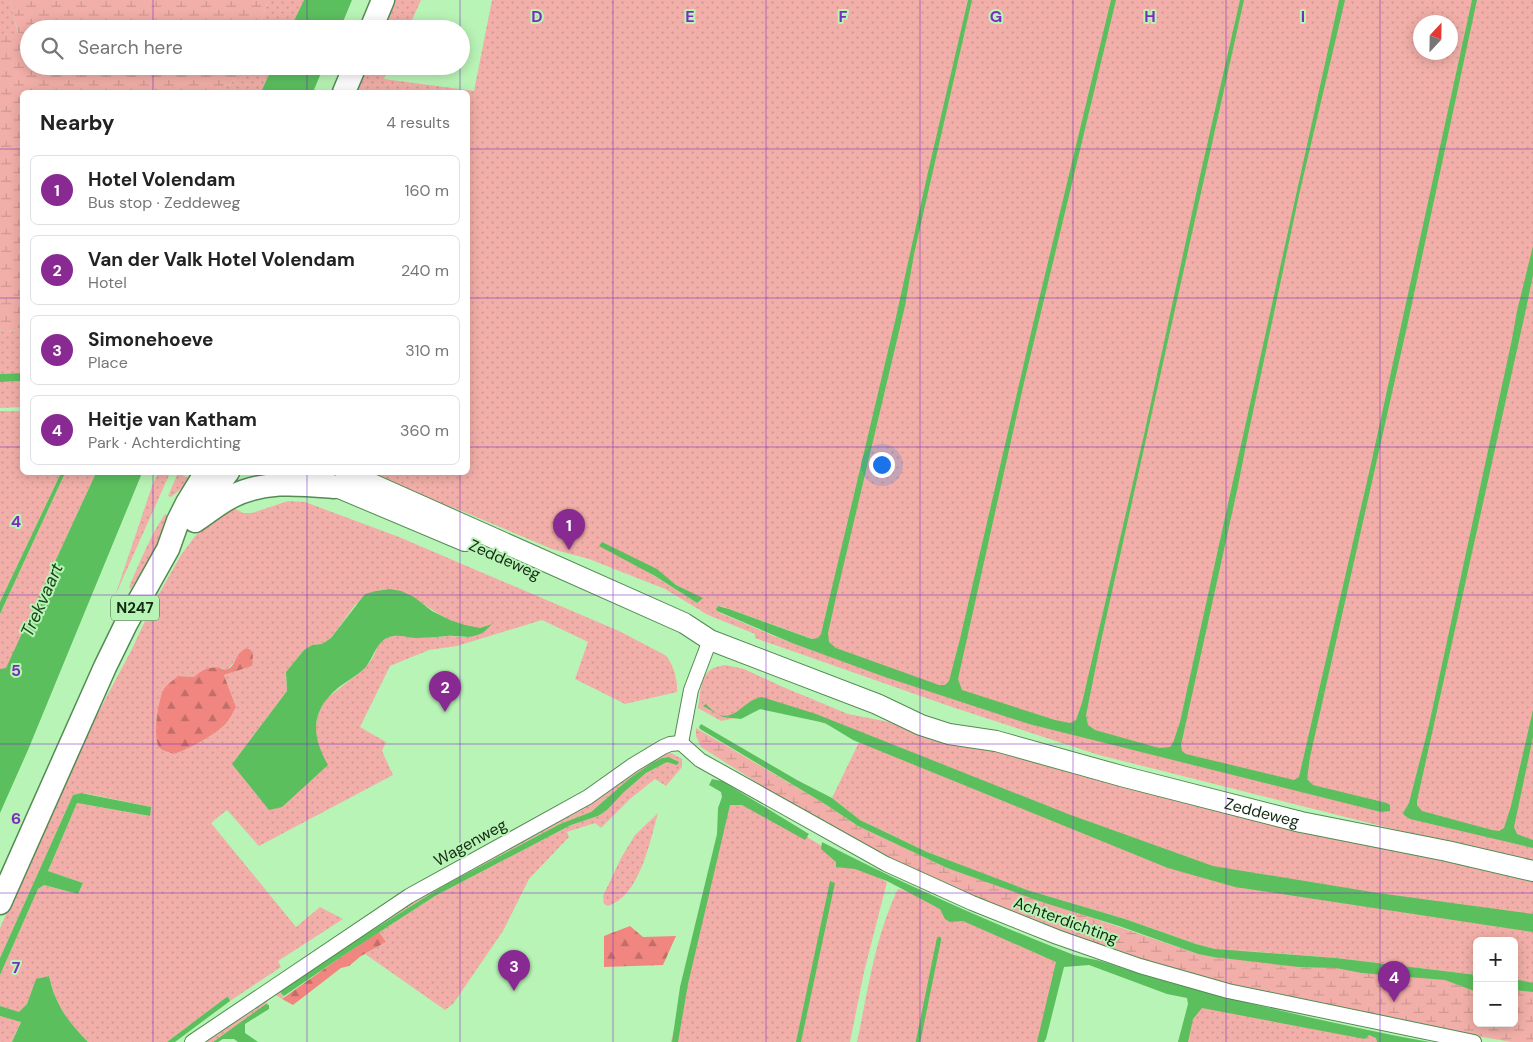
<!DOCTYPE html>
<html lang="en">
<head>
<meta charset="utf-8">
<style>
  :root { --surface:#fff; --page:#f2f2f2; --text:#222; --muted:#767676; --line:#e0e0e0; --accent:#892992 }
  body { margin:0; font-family:"DM Sans",sans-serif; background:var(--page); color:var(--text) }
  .controls { position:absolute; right:15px; bottom:15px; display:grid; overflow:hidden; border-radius:8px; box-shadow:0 2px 12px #0003 }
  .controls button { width:45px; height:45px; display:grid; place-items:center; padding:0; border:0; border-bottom:1px solid var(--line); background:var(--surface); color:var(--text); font:25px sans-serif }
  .compass { position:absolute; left:1413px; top:15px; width:45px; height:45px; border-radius:50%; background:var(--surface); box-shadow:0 2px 12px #0003; rotate:22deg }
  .you { position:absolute; left:881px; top:464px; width:18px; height:18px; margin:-12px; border:4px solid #fff; border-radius:50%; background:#1a73e8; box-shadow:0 0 0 8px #1a73e833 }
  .badge { display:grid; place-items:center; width:32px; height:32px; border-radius:50%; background:var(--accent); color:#fff; font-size:16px; font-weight:700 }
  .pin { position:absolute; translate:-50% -41px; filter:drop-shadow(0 1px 2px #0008) }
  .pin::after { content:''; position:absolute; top:26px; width:18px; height:15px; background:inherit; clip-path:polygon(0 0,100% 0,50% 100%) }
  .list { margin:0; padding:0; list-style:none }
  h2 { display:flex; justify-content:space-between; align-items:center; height:65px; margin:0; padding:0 20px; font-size:21px }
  h2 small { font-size:16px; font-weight:400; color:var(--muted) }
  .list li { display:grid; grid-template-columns:32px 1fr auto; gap:15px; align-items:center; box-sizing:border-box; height:70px; margin:0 10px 10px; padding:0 10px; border:1px solid var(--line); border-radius:8px }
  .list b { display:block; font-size:19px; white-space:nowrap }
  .list p { margin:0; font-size:16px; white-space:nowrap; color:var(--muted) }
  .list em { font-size:16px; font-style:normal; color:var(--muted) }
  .icon { flex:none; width:28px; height:28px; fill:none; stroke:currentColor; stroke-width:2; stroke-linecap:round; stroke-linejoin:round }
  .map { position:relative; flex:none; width:1533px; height:1042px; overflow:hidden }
  .search { position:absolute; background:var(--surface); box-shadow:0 2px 12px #0003; left:20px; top:20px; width:450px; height:55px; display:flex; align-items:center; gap:12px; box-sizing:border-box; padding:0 18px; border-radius:28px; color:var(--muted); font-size:19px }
  .panel { position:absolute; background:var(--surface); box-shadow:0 2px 12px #0003; left:20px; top:90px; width:450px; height:385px; border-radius:8px }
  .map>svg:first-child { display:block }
  .green { fill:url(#green-dots); fill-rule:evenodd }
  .forest { fill:url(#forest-firs) }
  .wetland { fill:url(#wetland-marsh) }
  .water { fill:#5cbf5e }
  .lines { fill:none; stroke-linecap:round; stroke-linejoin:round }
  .stream { stroke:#5cbf5e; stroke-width:4.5 }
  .street-casing { stroke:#538b53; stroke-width:16 }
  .secondary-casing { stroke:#538b53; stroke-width:22 }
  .primary-casing { stroke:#538b53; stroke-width:25 }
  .street { stroke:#fff; stroke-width:14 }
  .secondary { stroke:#fff; stroke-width:20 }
  .primary { stroke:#fff; stroke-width:22 }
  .grid { fill:none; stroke:#7b2cbf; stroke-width:1; stroke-opacity:0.55 }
  .labels { text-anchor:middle; stroke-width:4; stroke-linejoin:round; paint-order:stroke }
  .shield { fill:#b9f4b7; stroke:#456744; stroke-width:1 }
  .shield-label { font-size:15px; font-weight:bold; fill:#132a13 }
  .street-label { font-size:16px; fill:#132a13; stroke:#b9f4b7 }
  .water-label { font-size:18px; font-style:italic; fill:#193f19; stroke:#b9f4b7 }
  .grid-label { font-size:16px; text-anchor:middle; font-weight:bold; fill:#7b2cbf; stroke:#b9f4b7; stroke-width:4; stroke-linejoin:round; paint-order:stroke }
</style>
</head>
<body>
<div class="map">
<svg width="1533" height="1042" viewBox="0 0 1533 1042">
  <defs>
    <pattern id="green-dots" width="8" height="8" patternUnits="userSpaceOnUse" patternTransform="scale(1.25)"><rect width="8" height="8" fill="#f2afa9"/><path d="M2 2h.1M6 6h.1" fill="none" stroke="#cf9791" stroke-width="1.8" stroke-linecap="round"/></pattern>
    <pattern id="forest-firs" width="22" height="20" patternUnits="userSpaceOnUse" patternTransform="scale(1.25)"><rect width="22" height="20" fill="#f18681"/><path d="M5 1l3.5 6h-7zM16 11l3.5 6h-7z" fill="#c26e68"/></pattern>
    <pattern id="wetland-marsh" width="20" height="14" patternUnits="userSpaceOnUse" patternTransform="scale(1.25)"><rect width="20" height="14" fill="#f2afa9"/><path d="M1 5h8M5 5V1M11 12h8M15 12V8" fill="none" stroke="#cf9791"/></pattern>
  </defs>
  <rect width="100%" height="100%" fill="#b9f4b7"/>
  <g class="green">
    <polygon points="0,0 10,0 18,34 0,34"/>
    <polygon points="269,0 304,0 290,29 257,29"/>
    <polygon points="395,0 421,0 408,29 382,29"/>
    <path d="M492,0H1533V862L1401,831L1099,755L952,707L755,638V634L708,615L665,589L589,559L552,549L457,509L442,505L373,473L468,472V92H355L366,66H390L384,79L474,91ZM1420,22H1450V52H1420ZM602,543L656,569L676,585L702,598L697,603ZM721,606L813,639L820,653L776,637L720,613L717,611Z"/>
    <polygon points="242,66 273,66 261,92 218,92 237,79"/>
    <polygon points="22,327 22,373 0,374 0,330 10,332"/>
    <polygon points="22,381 22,407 0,408 0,382"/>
    <polygon points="0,411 22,411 22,472 61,473 0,602"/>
    <polygon points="65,473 96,473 6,669 0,669 0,614"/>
    <polygon points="158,473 170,473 115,596 152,486"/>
    <polygon points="178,473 192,480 171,497 168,496"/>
    <path d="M288,501L305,502L399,537L619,631L665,655C673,662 678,681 677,692L625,704L575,679L588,642L542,620L457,646L429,650L390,666L360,727L386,742L382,751L393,775L259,846L227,810L211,823L296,927L320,907L343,919L278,961L281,967L230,1001L228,996L167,1042H88C68,1023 55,1003 49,976L36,980L27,1004L19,1013L0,1006V975L38,889L44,885L78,894L83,883L48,871L77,803L149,816L151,807L89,794L81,793L73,795L0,958V928L82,743L132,649L152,606L181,555L196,535L212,519L230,506L243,513H252ZM390,589C422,595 446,629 480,628C483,627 488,625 491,624L465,637L448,636L426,638L400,635L388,637L380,642L372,659L363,670L327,698L319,711L315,729L319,749L232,764L287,691L286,672L304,650L312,645L322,644L331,638L355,605L376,591ZM247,648L251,650L252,666L224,675L236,707C233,712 231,717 228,721C218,734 189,749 174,754L178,676L194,677L222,668L226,670L229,668L243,650Z"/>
    <path d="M165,514L173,518L131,589L129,587C140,562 150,536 165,514Z"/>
    <path d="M725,665L744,669L783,687L848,714L894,723L1063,770L1143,790L1533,882V1042L1205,981L1215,949L1196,944L1125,919L1027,890L957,864L927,852L860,820L832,798L861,738L806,716L764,708L740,717L721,721L698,708C700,697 700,678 710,670C714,667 720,666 725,665ZM1477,941H1514V1023H1477V978L1234,950L1336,958L1477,975Z"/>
    <polygon points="671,753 682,759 682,767 666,786 655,779 630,799 601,828 595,823 567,832 569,837 529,879 503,931 453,1004 445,1010 365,954 386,942 379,932 435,896 571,825 598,816 607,810 624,792 646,773 667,762 672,762 676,760 669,757 662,758 630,778 591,812 560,824 443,886 374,929 280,992 284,996 282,999 274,994 370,926 658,754"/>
    <polygon points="729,791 839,856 887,882 864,972 850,1042 671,1042"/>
    <path d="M658,813C650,841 640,896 608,906L604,904L603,896L621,858L635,835Z"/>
    <path d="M898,889L912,893L1059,954L1040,1042H857C868,991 875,936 898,889Z"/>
    <polygon points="1193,998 1403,1042 1178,1042"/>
    <polygon points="266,1001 268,1004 213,1042 198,1042"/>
    <polygon points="0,1016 21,1021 12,1042 0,1042"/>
  </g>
  <g class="forest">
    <path d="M247,648L251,650L253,655L252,666L224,675L236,707C233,712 231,717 228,721C218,734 189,749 174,754C170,752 163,751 160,748C152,740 158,699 164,689C167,684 174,680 178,676L194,677C202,670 209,666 220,668C222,669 225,670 228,669C236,666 235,652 247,648Z"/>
    <polygon points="630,926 643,937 676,936 663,965 604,967 604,936"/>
    <polygon points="379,932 386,942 361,956 349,966 341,968 293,1005 282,999 338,959"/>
  </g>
  <g class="wetland">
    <polygon points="10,0 269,0 257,29 29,29 29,66 242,66 237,79 218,92 22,92 22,327 9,332 0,330 0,34 18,33"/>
    <polygon points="696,728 825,804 858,826 947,868 1198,954 1232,961 1299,967 1336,968 1362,973 1445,980 1477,992 1477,1023 1514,1023 1514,990 1533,992 1533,1042 1511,1042 1432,1028 1178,974 1116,949 1053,929 964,894 838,834 701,747 696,736"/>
  </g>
  <g class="water">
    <polygon points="304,0 352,0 340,29 290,29"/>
    <polygon points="968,0 972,0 914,254 905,306 836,597 828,633 829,642 836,648 939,685 945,685 949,681 960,639 1030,337 1111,0 1116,0 1023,387 958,679 962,690 1055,720 1070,723 1076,720 1082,703 1144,435 1200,176 1240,0 1244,0 1101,641 1086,715 1088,725 1095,730 1159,748 1170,747 1173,743 1180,722 1339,0 1345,0 1299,195 1247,440 1238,486 1181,745 1182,751 1186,754 1294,780 1299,777 1371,464 1472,0 1477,0 1408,322 1310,757 1307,779 1313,785 1387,803 1390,805 1390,811 1381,812 1029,724 885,677 792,643 717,611 716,609 718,606 729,609 812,639 818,638 821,634 896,317 928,172"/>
    <polygon points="273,66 324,66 313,92 261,92"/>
    <polygon points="1533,246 1533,275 1526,309 1417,801 1417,805 1422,811 1492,830 1499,831 1504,828 1511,806 1533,710 1533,737 1514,827 1517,834 1533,840 1533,848 1410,819 1404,815 1403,813 1409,803 1429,725 1512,339 1517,311"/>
    <polygon points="22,373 22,381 0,382 0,374"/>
    <polygon points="61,473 65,473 0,614 0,602"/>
    <polygon points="96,473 142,473 28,750 0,813 0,669 6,668"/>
    <polygon points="602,542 657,569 676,585 703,598 697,603 655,576 599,546"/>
    <path d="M390,589L401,591L414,597L432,611L450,620L465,625L480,628L492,624C487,629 484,633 477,635C467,639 457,635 447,636C436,637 426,638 416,638C406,637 399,634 389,637C376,641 373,660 364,669C356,676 347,681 339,687C310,711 311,735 328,765L282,807L269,810L232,764L287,691L286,672L304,650L312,645L322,644L331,638L365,594L376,591Z"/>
    <path d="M762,697L816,714L1068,814L1213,866L1378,893L1533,914V932L1235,887L1168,868L853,740L825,723L760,709L741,719L723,717L703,706L706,704C732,733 740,700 762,697Z"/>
    <polygon points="701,724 797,780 832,798 860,820 927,852 1027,890 1125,919 1196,944 1215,949 1336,958 1477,975 1477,992 1445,980 1362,973 1336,968 1299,967 1213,957 1198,954 1119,926 1045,903 947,868 858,826 825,804 700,729 699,727"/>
    <polygon points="669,757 679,762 677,765 667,762 646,773 624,792 607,810 598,816 571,825 435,896 338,959 284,996 280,992 352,943 443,886 560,824 591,812 630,778 652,763 662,758"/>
    <polygon points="712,779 722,781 809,834 805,840 742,805 730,805 688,984 678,1042 672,1042 680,987 717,834 718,808 722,797 721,792 709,785"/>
    <polygon points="81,793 151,807 150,816 77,803 48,871 83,883 78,894 44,885 38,889 0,975 0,958 73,795"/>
    <path d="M822,842C904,884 988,922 1074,955C1084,958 1096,959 1107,963C1163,982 1220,996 1278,1010C1329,1022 1379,1033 1430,1042H1377L1376,1038L1369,1035L1365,1039L1202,1008L1193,1019L1188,1042H1178L1188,1004L1187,998L1167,994L1089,965L1064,967L1046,1039L1044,1042H1037L1056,962L963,921L950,922L945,919L940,909L887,881L855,869L836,867V862L821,849Z"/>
    <polygon points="830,881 835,883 801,1042 796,1042"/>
    <path d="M49,976C55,1004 68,1022 88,1042H12L21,1022L0,1016V1006L19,1012L27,1004L36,979Z"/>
    <polygon points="1514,979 1533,983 1533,992 1514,990"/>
    <polygon points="228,996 230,1001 175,1042 167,1042"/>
    <polygon points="266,1004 269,1005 269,1009 245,1024 245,1033 258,1042 238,1042 234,1039 223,1039 218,1042 213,1042"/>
  </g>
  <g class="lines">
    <polyline class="stream" points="918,1042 939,939"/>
    <g class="street-casing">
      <g id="street">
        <polyline points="681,743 700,760 886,864 972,903 1057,937 1140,966 1228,991 1474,1042"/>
        <polyline points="681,743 691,690 710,640"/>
        <polyline points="192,1042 409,896 588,797 633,765 663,747 670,744 681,743"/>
      </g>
    </g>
    <g class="secondary-casing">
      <g id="secondary">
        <polyline points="301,472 465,541"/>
        <path id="s1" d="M345,472L684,623L710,640L877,704L921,725L949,734L996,741L1125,777L1301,822L1447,851L1533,871"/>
      </g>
    </g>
    <g class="primary-casing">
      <g id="primary">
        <polyline points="371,29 383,0"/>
        <polyline points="344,92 355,66"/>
        <polyline points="200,513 216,488 228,472"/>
        <path d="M195,521C207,513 218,504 231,497C263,480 299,484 334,487"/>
        <polyline points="0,903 105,667 126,624 168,549 178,521 187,503 206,472"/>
      </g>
    </g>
    <use href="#street" class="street"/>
    <use href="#secondary" class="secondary"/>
    <use href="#primary" class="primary"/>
  </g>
  <path class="grid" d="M153,0V29M307,0V29M460,0V29M613,0V1042M766,0V1042M920,0V1042M1073,0V1042M1226,0V1042M1380,0V1042M153,66V92M307,66V92M460,66V92M0,149H22M468,149H1533M0,298H22M468,298H1533M0,447H22M468,447H1533M153,472V1042M307,472V1042M460,472V1042M0,595H1533M0,744H1533M0,893H1533"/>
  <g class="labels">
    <rect class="shield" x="111" y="595.5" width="48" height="25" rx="4"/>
    <g class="shield-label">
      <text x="135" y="613">N247</text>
    </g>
    <g class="street-label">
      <text transform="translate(505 559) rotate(24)" y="6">Zeddeweg</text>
      <text dy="6" stroke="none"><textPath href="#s1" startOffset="982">Zeddeweg</textPath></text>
      <text transform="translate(470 842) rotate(-29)" y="6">Wagenweg</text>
      <text transform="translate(1066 920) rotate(20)" y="6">Achterdichting</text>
    </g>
    <g class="water-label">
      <text transform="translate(42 600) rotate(-66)" y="6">Trekvaart</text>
    </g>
  </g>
  <g class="grid-label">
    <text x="537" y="22">D</text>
    <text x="690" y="22">E</text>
    <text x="843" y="22">F</text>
    <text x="996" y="22">G</text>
    <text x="1150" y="22">H</text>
    <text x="1303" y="22">I</text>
    <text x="16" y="527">4</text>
    <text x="16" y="676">5</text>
    <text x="16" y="824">6</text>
    <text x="16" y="973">7</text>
  </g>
</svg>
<div class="controls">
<button>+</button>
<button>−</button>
</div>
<svg class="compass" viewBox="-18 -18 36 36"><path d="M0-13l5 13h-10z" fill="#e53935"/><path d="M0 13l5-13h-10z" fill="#767676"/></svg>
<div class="you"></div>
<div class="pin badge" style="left:569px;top:550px">1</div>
<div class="pin badge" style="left:445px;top:712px">2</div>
<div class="pin badge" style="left:514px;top:991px">3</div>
<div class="pin badge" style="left:1394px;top:1002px">4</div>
<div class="search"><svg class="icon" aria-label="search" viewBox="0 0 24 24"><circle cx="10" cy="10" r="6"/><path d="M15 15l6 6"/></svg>Search here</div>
<section class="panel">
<h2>Nearby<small>4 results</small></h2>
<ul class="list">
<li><span class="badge">1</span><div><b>Hotel Volendam</b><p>Bus stop · Zeddeweg</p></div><em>160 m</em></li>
<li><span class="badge">2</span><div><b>Van der Valk Hotel Volendam</b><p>Hotel</p></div><em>240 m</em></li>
<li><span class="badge">3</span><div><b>Simonehoeve</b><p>Place</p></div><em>310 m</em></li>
<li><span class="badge">4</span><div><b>Heitje van Katham</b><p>Park · Achterdichting</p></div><em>360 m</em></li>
</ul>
</section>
</div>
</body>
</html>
